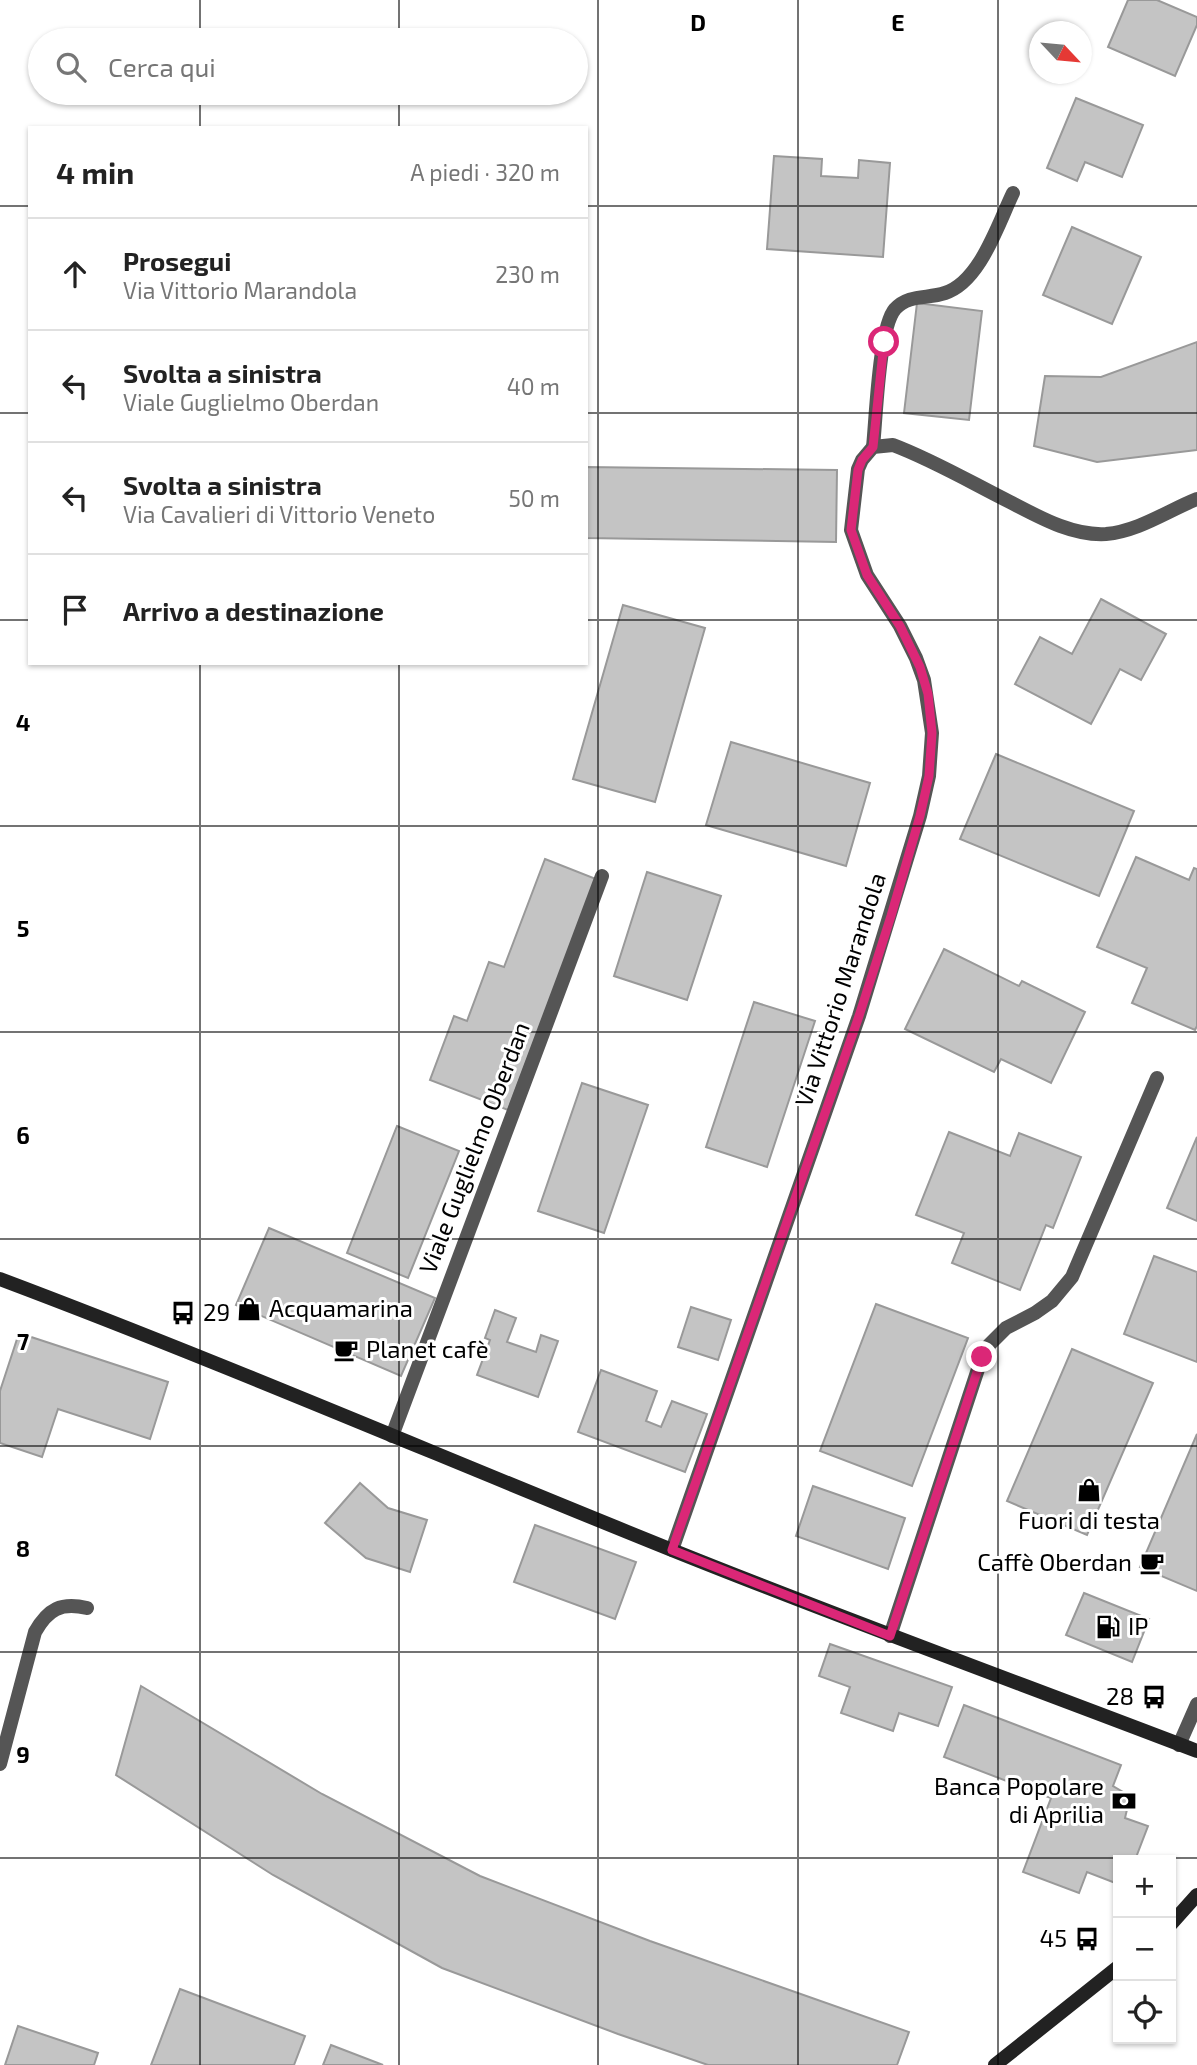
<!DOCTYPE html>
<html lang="it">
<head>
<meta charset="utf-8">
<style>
  :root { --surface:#fff; --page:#f2f2f2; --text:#222; --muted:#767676; --line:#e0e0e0 }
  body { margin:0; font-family:"Exo 2",sans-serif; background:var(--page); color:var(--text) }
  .controls { position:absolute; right:21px; bottom:21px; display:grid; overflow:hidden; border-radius:0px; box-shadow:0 2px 5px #0004 }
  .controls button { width:63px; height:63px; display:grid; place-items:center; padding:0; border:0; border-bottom:2px solid var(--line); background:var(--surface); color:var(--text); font:35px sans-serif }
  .compass { position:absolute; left:1029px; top:21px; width:63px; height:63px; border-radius:50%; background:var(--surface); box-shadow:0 2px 5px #0004; rotate:116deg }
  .stop { position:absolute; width:21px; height:21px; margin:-16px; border:5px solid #db2777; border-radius:50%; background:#fff }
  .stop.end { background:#db2777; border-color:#fff; box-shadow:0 2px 7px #0008 }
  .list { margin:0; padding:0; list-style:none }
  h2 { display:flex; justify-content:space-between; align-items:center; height:91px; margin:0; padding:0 28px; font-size:30px }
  h2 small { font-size:23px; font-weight:400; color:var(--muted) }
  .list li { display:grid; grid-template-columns:46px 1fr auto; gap:21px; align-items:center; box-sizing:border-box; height:112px; padding:0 28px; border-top:2px solid var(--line) }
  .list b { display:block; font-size:26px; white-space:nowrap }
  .list p { margin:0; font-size:23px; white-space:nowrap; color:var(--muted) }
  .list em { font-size:23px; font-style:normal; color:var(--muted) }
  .icon { flex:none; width:38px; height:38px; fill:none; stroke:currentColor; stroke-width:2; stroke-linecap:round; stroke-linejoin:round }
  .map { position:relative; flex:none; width:1197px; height:2065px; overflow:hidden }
  .search { position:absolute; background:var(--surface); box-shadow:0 2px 5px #0004; left:28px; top:28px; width:560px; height:77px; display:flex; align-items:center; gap:18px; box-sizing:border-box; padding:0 24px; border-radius:38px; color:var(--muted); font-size:26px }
  .panel { position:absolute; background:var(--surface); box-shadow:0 2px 5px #0004; left:28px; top:126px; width:560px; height:539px; border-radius:0px }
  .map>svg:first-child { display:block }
  .building { fill:#c4c4c4; stroke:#999; stroke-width:2 }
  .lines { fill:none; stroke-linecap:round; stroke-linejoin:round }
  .service { stroke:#555; stroke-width:14 }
  .minor { stroke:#555; stroke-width:14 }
  .secondary { stroke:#222; stroke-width:14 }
  .route { stroke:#db2777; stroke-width:9 }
  .grid { fill:none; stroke:#000; stroke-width:2; stroke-opacity:0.55 }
  .labels { text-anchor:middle; stroke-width:6; stroke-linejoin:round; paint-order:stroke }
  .street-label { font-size:24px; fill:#000; stroke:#fff }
  .poi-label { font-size:24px; fill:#000; stroke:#fff; text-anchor:start }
  .grid-label { font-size:23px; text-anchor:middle; font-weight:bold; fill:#000; stroke:#fff; stroke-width:6; stroke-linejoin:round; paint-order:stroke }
</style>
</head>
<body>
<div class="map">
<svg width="1197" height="2065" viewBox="0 0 1197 2065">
  <rect width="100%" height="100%" fill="#fff"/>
  <g class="building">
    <polygon points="1128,0 1157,0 1197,17 1197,25 1175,76 1108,47"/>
    <polygon points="1076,98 1143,125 1122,177 1085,162 1077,181 1047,168"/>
    <polygon points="774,156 822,159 821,176 858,178 859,160 890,163 883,257 767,249"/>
    <polygon points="1072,227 1141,257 1112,324 1043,295"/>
    <polygon points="917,303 982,311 969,420 904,413"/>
    <polygon points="1197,342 1197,450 1097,462 1034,446 1045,376 1101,377"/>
    <polygon points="586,467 837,470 836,542 586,538"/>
    <polygon points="1101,599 1166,634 1141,680 1120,669 1091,724 1015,684 1040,637 1072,654"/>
    <polygon points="623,605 705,628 655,802 573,779"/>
    <polygon points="731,742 870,783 846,866 706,825"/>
    <polygon points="996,754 1134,811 1099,896 960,839"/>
    <polygon points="1136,857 1189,880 1194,868 1197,869 1197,1026 1195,1030 1132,1003 1147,968 1097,947"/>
    <polygon points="545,859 596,879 508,1110 430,1080 454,1016 467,1021 489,962 504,967"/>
    <polygon points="647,872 721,896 687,1000 614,976"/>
    <polygon points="944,949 1019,986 1022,981 1085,1012 1051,1083 1001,1059 994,1072 905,1029"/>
    <polygon points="754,1002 815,1021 767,1167 706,1147"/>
    <polygon points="582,1083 648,1105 604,1233 538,1211"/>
    <polygon points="397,1126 459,1151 408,1278 347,1253"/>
    <polygon points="949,1132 1010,1156 1019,1133 1081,1157 1053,1228 1046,1225 1020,1290 952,1263 964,1233 916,1215"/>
    <polygon points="1197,1137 1197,1221 1167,1208"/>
    <polygon points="269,1228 435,1298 401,1376 236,1305"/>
    <polygon points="1154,1256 1197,1272 1197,1362 1124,1334"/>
    <polygon points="876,1304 968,1338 912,1486 820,1451"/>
    <polygon points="691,1307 731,1320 718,1360 678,1347"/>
    <polygon points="495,1310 516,1318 507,1342 536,1352 541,1335 558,1341 538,1397 477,1375 490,1340 485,1338"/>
    <polygon points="19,1333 168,1382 150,1439 58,1409 42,1457 0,1443 0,1391"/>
    <polygon points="1072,1349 1153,1383 1087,1535 1007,1501"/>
    <polygon points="601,1370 657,1391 646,1421 661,1427 672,1401 707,1414 685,1472 578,1432"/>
    <polygon points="1197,1434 1197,1591 1140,1567"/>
    <polygon points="360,1483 388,1508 427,1520 410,1572 366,1558 325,1523"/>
    <polygon points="813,1486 905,1518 888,1569 796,1536"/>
    <polygon points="535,1525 636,1562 615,1619 514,1582"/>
    <polygon points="1084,1593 1149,1619 1132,1662 1066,1635"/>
    <polygon points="830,1644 952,1687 938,1726 899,1713 893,1731 841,1713 850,1687 819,1676"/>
    <polygon points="141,1686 322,1794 480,1876 650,1941 909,2032 897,2065 708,2065 618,2034 442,1968 273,1875 116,1775"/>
    <polygon points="964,1705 1121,1765 1113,1786 1123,1792 1129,1801 1125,1818 1148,1826 1135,1860 1118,1860 1118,1884 1087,1872 1079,1893 1023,1872 1051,1798 944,1757"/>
    <polygon points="180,1989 305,2036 294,2065 151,2065"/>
    <polygon points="18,2026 98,2053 94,2065 5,2065"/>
    <polygon points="331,2045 383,2065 323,2065"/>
  </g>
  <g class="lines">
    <g class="service">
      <path d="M873,447C876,419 879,327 895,309C909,294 927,299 945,293C980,282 998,224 1013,193"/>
      <polyline points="392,1436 602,876"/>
      <path d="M0,1764L35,1632C48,1609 61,1602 87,1608"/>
    </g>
    <g class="minor">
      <path d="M672,1550L859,1016L920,816L929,776L932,733L924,680L916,658L900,626L867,575L851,530L858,469L862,460L873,447L893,445C933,460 972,483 1010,502C1039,517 1072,536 1106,534C1139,531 1167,511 1197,499"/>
      <polyline points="890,1636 982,1357 989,1345 1006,1328 1035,1313 1052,1301 1072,1277 1157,1078"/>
      <polyline points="1179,1745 1197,1704"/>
    </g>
    <g class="secondary">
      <path d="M0,1279C226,1364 448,1460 672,1550C846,1620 1022,1684 1197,1751"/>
      <polyline points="1171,1924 1197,1895"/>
      <polyline points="995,2065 1118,1967"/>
    </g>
  </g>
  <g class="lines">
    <polyline class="route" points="884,342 873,447 862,460 858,470 851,530 867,575 900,626 920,667 928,694 932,733 929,776 920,816 891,916 859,1016 672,1550 890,1636 982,1357"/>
  </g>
  <path class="grid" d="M200,0V40M399,0V40M598,0V2065M798,0V2065M998,0V2065M200,93V128M399,93V128M0,206H30M586,206H1197M0,413H30M586,413H1197M0,620H30M586,620H1197M200,663V2065M399,663V2065M0,826H1197M0,1032H1197M0,1239H1197M0,1446H1197M0,1652H1197M0,1858H1197"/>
  <defs>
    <g id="shop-bare" transform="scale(1.89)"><path d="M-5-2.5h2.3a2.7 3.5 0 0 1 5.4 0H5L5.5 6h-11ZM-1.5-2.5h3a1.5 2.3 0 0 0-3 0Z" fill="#000" stroke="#fff" stroke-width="2.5" paint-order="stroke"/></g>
    <g id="bus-bare" transform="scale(1.89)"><path d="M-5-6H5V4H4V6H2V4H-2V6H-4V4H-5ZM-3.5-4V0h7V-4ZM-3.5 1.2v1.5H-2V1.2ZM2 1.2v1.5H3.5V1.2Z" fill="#000" stroke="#fff" stroke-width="2.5" paint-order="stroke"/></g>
    <g id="cafe-bare" transform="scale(1.89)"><path d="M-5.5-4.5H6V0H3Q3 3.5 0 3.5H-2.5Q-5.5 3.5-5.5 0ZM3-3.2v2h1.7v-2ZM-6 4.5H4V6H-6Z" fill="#000" stroke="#fff" stroke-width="2.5" paint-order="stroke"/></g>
    <g id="fuel-bare" transform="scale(1.89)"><path d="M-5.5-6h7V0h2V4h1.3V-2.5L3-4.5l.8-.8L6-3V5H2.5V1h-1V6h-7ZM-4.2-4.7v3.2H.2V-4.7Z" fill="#000" stroke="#fff" stroke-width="2.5" paint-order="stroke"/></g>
    <g id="bank-bare" transform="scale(1.89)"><path d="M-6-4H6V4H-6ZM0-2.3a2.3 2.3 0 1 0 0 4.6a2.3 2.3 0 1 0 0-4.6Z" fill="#000" stroke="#fff" stroke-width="2.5" paint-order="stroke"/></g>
  </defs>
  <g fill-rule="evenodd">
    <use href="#shop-bare" x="249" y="1309"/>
    <use href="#bus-bare" x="183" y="1313"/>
    <use href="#cafe-bare" x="346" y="1350"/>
    <use href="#shop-bare" x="1089" y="1490"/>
    <use href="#cafe-bare" x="1152" y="1563"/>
    <use href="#fuel-bare" x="1108" y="1627"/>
    <use href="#bus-bare" x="1154" y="1697"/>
    <use href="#bank-bare" x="1124" y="1801"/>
    <use href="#bus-bare" x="1087" y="1939"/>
  </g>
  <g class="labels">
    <g class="street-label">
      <text transform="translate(841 990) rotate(-72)" y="8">Via Vittorio Marandola</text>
      <text transform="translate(475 1148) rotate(-69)" y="8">Viale Guglielmo Oberdan</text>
    </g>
    <g class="poi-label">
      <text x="269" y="1317">Acquamarina</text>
      <text x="203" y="1321">29</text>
      <text x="366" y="1358">Planet cafè</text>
      <text x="1089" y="1529" text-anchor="middle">Fuori di testa</text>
      <text x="1132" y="1571" text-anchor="end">Caffè Oberdan</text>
      <text x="1128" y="1635">IP</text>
      <text x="1134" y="1705" text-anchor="end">28</text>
      <text x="1104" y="1795" text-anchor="end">Banca Popolare<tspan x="1104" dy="28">di Aprilia</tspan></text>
      <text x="1067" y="1947" text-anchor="end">45</text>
    </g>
  </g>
  <g class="grid-label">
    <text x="698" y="31">D</text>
    <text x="898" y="31">E</text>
    <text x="23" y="731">4</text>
    <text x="23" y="937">5</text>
    <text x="23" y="1144">6</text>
    <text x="23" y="1350">7</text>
    <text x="23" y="1557">8</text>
    <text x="23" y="1763">9</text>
  </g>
</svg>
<div class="controls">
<button>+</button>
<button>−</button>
<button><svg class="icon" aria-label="locate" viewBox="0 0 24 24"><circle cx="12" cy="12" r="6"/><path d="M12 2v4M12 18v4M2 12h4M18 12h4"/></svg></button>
</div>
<svg class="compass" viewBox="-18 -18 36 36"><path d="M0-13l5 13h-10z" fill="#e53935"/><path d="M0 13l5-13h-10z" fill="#767676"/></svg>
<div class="stop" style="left:884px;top:342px"></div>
<div class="stop end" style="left:982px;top:1357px"></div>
<div class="search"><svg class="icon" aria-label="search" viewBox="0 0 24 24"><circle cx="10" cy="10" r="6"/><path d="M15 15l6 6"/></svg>Cerca qui</div>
<section class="panel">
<h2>4 min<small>A piedi · 320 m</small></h2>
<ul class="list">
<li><svg class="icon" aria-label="ahead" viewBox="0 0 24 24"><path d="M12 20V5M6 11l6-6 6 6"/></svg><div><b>Prosegui</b><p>Via Vittorio Marandola</p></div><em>230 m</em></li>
<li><svg class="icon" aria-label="left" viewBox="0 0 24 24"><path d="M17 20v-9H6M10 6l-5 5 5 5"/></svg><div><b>Svolta a sinistra</b><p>Viale Guglielmo Oberdan</p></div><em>40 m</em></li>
<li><svg class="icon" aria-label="left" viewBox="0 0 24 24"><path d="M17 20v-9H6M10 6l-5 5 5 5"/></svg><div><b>Svolta a sinistra</b><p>Via Cavalieri di Vittorio Veneto</p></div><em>50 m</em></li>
<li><svg class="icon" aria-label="arrive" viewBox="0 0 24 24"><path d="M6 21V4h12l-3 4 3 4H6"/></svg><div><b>Arrivo a destinazione</b></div></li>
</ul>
</section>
</div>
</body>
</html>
